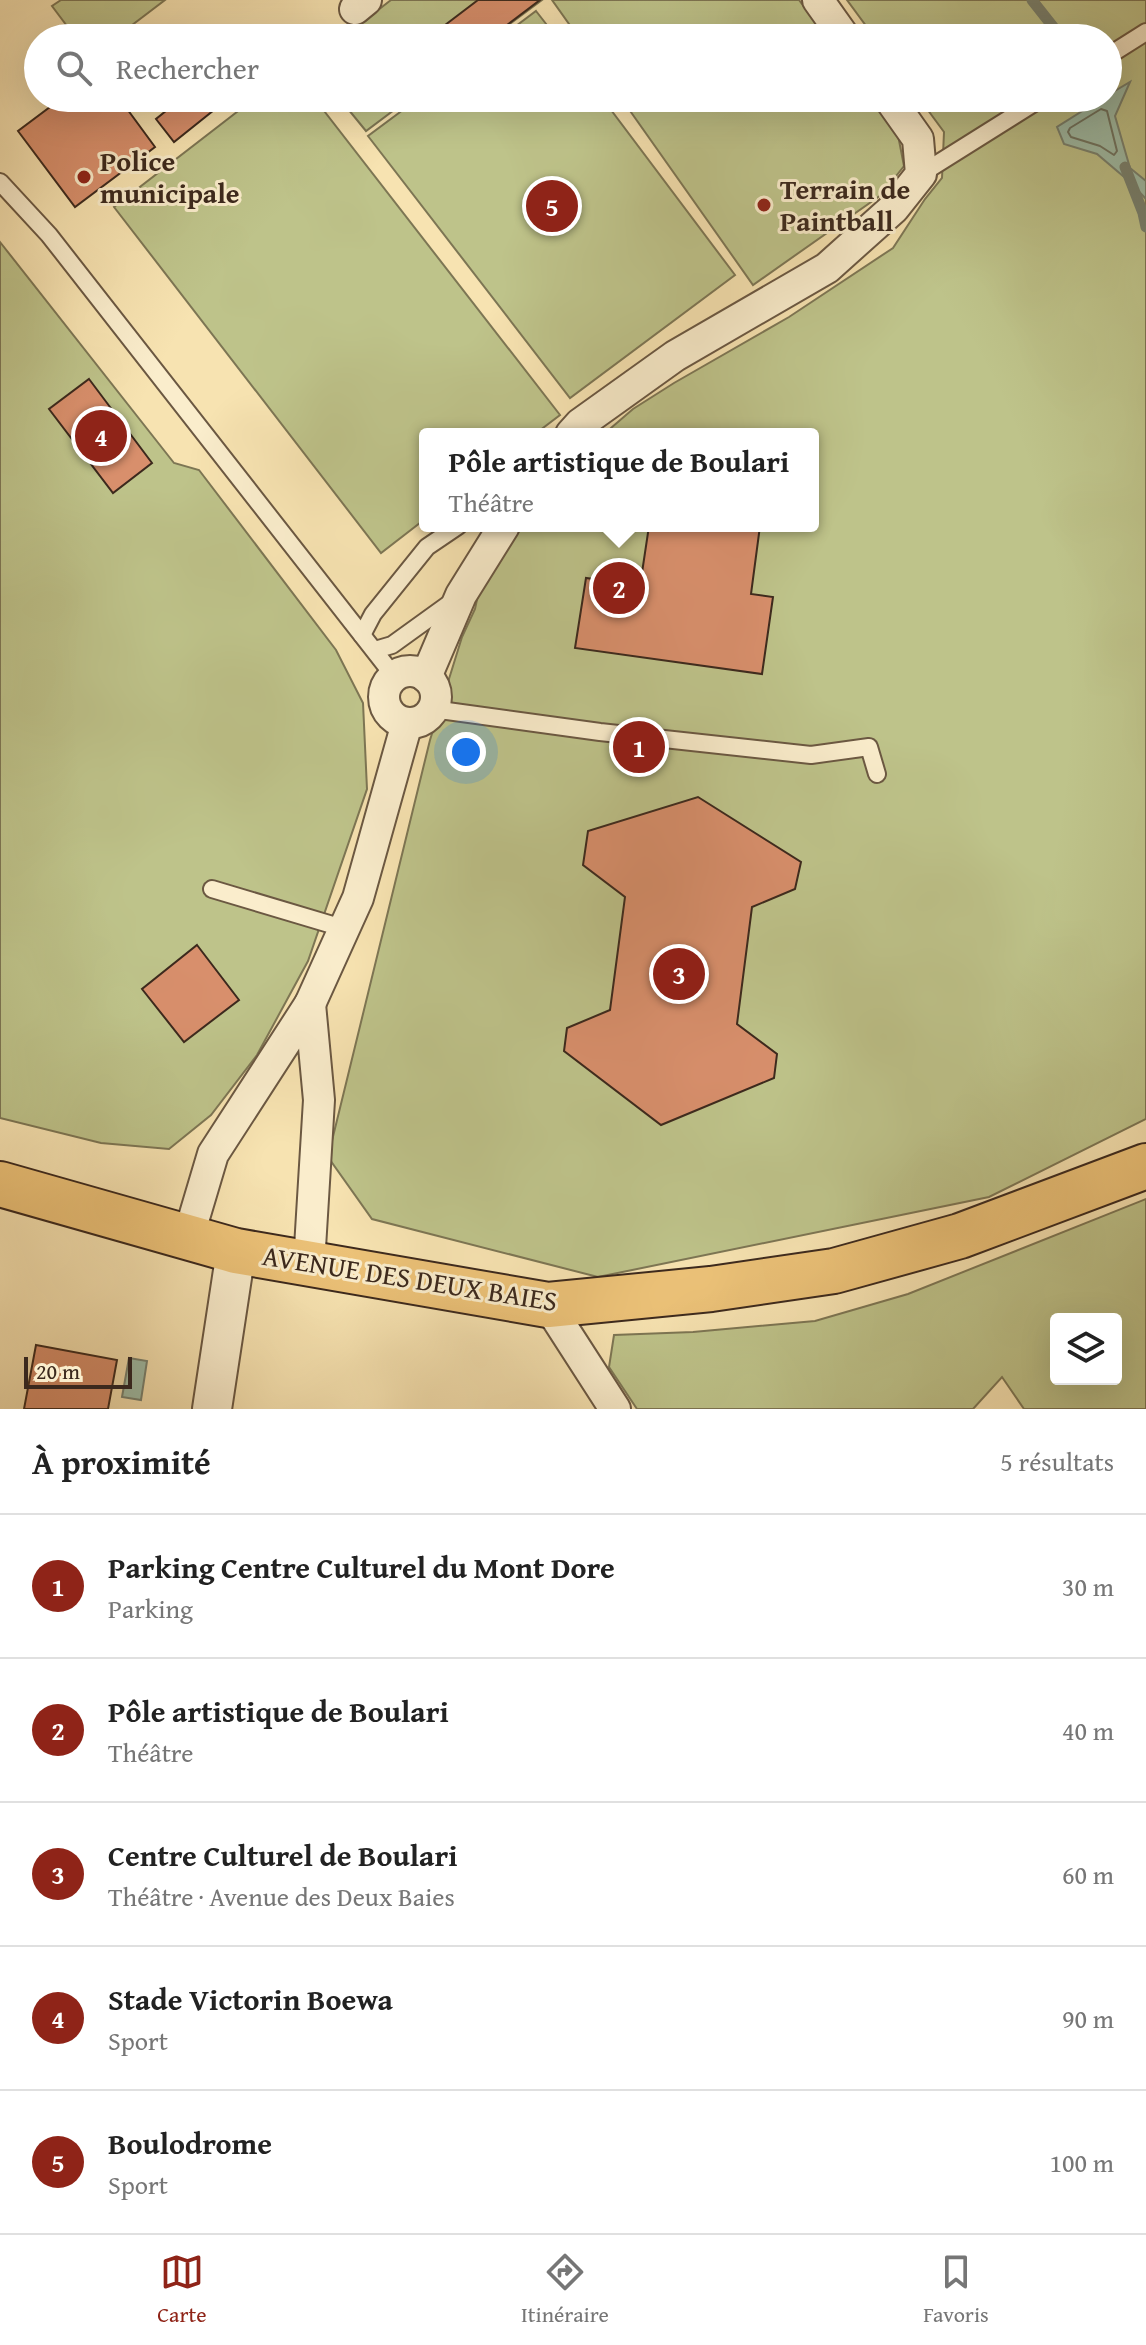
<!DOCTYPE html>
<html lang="fr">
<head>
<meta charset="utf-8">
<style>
  :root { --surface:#fff; --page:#f2f2f2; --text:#222; --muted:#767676; --line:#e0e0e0; --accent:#8f2418 }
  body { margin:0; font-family:"Gentium Book Plus",serif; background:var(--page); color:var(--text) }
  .controls { position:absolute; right:24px; bottom:24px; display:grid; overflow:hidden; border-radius:8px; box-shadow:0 8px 32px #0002 }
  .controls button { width:72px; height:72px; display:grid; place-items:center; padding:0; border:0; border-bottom:2px solid var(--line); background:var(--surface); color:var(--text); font:40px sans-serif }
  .scale { position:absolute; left:24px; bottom:20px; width:108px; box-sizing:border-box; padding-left:8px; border:4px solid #3c291d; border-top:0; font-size:22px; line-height:28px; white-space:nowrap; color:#3c291d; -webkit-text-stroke:6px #faedcc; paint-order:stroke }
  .you { position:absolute; left:466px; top:752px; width:28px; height:28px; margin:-20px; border:6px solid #fff; border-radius:50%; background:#1a73e8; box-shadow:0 0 0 12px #1a73e833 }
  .badge { display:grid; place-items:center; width:52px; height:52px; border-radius:50%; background:var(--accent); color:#fff; font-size:26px; font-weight:700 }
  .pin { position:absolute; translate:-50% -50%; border:4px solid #fff; box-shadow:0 2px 8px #0006 }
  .popup { position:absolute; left:419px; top:428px; width:400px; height:104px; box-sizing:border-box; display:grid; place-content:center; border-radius:8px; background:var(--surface); filter:drop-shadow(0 2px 6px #0005); font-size:26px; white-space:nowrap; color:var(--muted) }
  .popup b { font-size:30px; color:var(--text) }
  .popup::after { content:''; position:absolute; left:50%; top:100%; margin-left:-16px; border:16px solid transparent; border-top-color:var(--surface) }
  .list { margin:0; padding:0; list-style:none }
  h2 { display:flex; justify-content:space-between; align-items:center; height:104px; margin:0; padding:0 32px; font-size:34px }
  h2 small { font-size:26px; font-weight:400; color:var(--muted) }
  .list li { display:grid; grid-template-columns:52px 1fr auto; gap:24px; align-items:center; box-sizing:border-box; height:144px; padding:0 32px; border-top:2px solid var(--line) }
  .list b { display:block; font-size:30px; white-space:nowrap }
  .list p { margin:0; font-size:26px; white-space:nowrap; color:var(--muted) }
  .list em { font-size:26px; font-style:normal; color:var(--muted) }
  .icon { flex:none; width:44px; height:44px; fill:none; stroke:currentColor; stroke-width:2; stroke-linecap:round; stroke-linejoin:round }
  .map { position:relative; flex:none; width:1146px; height:1409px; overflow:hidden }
  .search { position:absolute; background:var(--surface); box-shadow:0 8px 32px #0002; left:24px; right:24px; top:24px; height:88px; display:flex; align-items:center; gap:20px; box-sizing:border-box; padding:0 28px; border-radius:44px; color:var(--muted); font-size:30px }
  .sheet { height:824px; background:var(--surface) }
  nav { display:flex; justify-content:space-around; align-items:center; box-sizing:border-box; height:112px; border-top:2px solid var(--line); background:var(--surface); font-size:22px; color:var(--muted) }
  nav a { display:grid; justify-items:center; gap:4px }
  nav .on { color:var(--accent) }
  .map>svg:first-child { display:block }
  .green { fill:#bec38a; stroke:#7d7654; stroke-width:2; fill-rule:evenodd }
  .water { fill:#9ebea9; stroke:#778271; stroke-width:2 }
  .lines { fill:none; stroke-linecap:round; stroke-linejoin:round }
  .shore { stroke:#6d7463; stroke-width:2 }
  .stream { stroke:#778271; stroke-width:11 }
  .building { fill:#d88f6c; stroke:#3c291d; stroke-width:2 }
  .service-casing { stroke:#6b5842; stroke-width:20 }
  .minor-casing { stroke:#6b5842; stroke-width:34 }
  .tertiary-casing { stroke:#6b5842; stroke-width:42 }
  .primary-casing { stroke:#3c291d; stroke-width:48 }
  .service { stroke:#faedcc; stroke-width:16 }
  .minor { stroke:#faedcc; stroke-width:30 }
  .tertiary { stroke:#faedcc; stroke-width:38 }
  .primary { stroke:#ecc278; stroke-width:44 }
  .poi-dot { fill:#8f2418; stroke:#faedcc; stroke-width:3 }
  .labels { text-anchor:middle; stroke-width:6; stroke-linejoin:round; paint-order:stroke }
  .poi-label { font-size:28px; font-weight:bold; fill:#3c291d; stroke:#faedcc; text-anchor:start }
  .street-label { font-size:28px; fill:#3c291d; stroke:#faedcc }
</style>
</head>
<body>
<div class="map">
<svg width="1146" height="1409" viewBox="0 0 1146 1409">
  <rect width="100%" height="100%" fill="#f7e3b1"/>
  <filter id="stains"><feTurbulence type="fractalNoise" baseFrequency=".0025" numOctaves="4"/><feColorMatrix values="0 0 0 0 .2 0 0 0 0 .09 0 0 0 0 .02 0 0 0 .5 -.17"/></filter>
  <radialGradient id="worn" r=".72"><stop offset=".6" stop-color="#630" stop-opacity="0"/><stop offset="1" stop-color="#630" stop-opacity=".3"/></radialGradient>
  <g class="green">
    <polygon points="61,0 165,0 115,38 76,38 52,6"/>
    <polygon points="391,0 542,0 491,38 342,38"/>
    <polygon points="552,0 799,0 827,38 579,38"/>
    <polygon points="847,0 1146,0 1146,1119 989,1197 598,1277 372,1219 328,1157 430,740 462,637 475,609 481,581 522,526 813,526 813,434 604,434 633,409 674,383 789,317 893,248 925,199 942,178 944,132 919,98 1108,98 1108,38 875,38"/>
    <polygon points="536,11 557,38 500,38"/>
    <polygon points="255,98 314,98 560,415 535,434 425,434 425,519 381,553 114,207"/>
    <polygon points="339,98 410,98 366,131"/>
    <polygon points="419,98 602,98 735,275 570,398 368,136"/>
    <polygon points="621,98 873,98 897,130 904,166 881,195 753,285"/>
    <polygon points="0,242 174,463 199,470 336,650 363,703 367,789 308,961 257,1055 211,1115 169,1149 101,1143 0,1118"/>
    <path d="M1146,1199V1409H1024L1002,1377L973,1409H637L609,1367L614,1335L693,1332L815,1321L908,1294ZM1056,1319H1116V1379H1056Z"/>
  </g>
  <g class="water">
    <polygon points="1130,82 1115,116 1130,168 1146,181 1146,199 1130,182 1097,154 1064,144 1057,127 1103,98 1108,98 1108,95"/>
    <polygon points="129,1358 147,1361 141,1400 122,1397"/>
  </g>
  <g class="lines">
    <polygon class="shore" points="1101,109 1107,111 1117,151 1114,155 1100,146 1071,137 1068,132 1070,128"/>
    <g class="stream">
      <polyline points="1032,0 1058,33 1058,38"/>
      <polyline points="1125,167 1143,213 1146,227"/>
    </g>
  </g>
  <g class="building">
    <polygon points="478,0 540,0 490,38 428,38"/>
    <polygon points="62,98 119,98 155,147 75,207 18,131"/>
    <polygon points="182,98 229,98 174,142 156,119"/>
    <polygon points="89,379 152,463 113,493 49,409"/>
    <polygon points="649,526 760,526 751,594 773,597 762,674 575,648 586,578 640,586"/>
    <polygon points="698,797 801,862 795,889 752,907 737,1024 777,1054 774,1078 661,1125 564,1051 567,1028 610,1010 625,897 583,865 588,831"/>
    <polygon points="197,945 239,1000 184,1042 142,989"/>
    <polygon points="36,1345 117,1360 108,1409 24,1409"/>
  </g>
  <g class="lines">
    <g class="service-casing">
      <g id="service">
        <polyline points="1108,56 1146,32"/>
        <polyline points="921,174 1042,98"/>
        <polyline points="0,182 49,235 394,676"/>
        <polyline points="362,635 373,614 427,547 458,526"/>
        <polyline points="375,650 392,645 453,601"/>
        <polyline points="434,707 447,711 600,732 811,755 869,747 877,774"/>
        <polyline points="212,889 346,929"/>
      </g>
    </g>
    <g class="minor-casing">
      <g id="minor">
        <polyline points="818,0 845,38"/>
        <polyline points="355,9 366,0"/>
        <polyline points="571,434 580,424 675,356 827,268 894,208 921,174 918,139 889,98"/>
        <circle cx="410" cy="697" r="26"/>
        <polyline points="426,677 461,595 504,526"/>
        <polyline points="310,1004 358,898 407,723"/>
        <polyline points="188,1238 213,1154 310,1004 319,1100 309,1264"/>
        <polyline points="548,1305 615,1409"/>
      </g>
    </g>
    <g class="tertiary-casing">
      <polyline id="tertiary" points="212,1409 236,1251"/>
    </g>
    <g class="primary-casing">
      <polyline id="primary" points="0,1184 236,1251 548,1305 711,1289 834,1271 960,1236 1146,1166"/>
    </g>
    <use href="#service" class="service"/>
    <use href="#minor" class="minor"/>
    <use href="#tertiary" class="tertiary"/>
    <use href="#primary" class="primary"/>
  </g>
  <g class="poi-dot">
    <circle cx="84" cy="177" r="8"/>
    <circle cx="764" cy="205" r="8"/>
  </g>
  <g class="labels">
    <g class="poi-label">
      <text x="100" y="171">Police<tspan x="100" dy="32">municipale</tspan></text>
      <text x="780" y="199">Terrain de<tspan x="780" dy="32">Paintball</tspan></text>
    </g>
    <g class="street-label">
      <text transform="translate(410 1278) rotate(9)" y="10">AVENUE DES DEUX BAIES</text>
    </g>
  </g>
  <rect width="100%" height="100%" filter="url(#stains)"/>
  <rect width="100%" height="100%" fill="url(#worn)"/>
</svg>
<div class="controls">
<button><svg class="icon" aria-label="layers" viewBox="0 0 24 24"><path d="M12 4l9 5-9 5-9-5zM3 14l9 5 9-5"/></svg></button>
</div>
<div class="scale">20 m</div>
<div class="you"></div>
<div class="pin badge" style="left:639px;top:747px">1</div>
<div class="pin badge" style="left:619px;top:588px">2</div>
<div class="popup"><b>Pôle artistique de Boulari</b>Théâtre</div>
<div class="pin badge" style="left:679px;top:974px">3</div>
<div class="pin badge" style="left:101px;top:436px">4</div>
<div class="pin badge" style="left:552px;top:206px">5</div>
<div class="search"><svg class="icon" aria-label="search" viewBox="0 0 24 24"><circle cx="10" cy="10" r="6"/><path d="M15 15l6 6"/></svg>Rechercher</div>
</div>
<section class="sheet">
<h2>À proximité<small>5 résultats</small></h2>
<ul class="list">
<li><span class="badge">1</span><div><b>Parking Centre Culturel du Mont Dore</b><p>Parking</p></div><em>30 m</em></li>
<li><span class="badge">2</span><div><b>Pôle artistique de Boulari</b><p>Théâtre</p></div><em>40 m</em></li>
<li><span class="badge">3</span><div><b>Centre Culturel de Boulari</b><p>Théâtre · Avenue des Deux Baies</p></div><em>60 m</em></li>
<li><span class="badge">4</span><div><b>Stade Victorin Boewa</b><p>Sport</p></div><em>90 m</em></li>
<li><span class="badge">5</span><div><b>Boulodrome</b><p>Sport</p></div><em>100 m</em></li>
</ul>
</section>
<nav>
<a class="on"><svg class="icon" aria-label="map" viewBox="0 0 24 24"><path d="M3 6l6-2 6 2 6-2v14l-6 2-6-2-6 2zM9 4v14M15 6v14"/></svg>Carte</a>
<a><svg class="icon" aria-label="directions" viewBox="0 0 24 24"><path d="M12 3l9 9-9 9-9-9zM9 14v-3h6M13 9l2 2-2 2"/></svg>Itinéraire</a>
<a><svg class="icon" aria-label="saved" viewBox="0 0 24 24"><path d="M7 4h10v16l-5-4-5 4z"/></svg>Favoris</a>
</nav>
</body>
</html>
